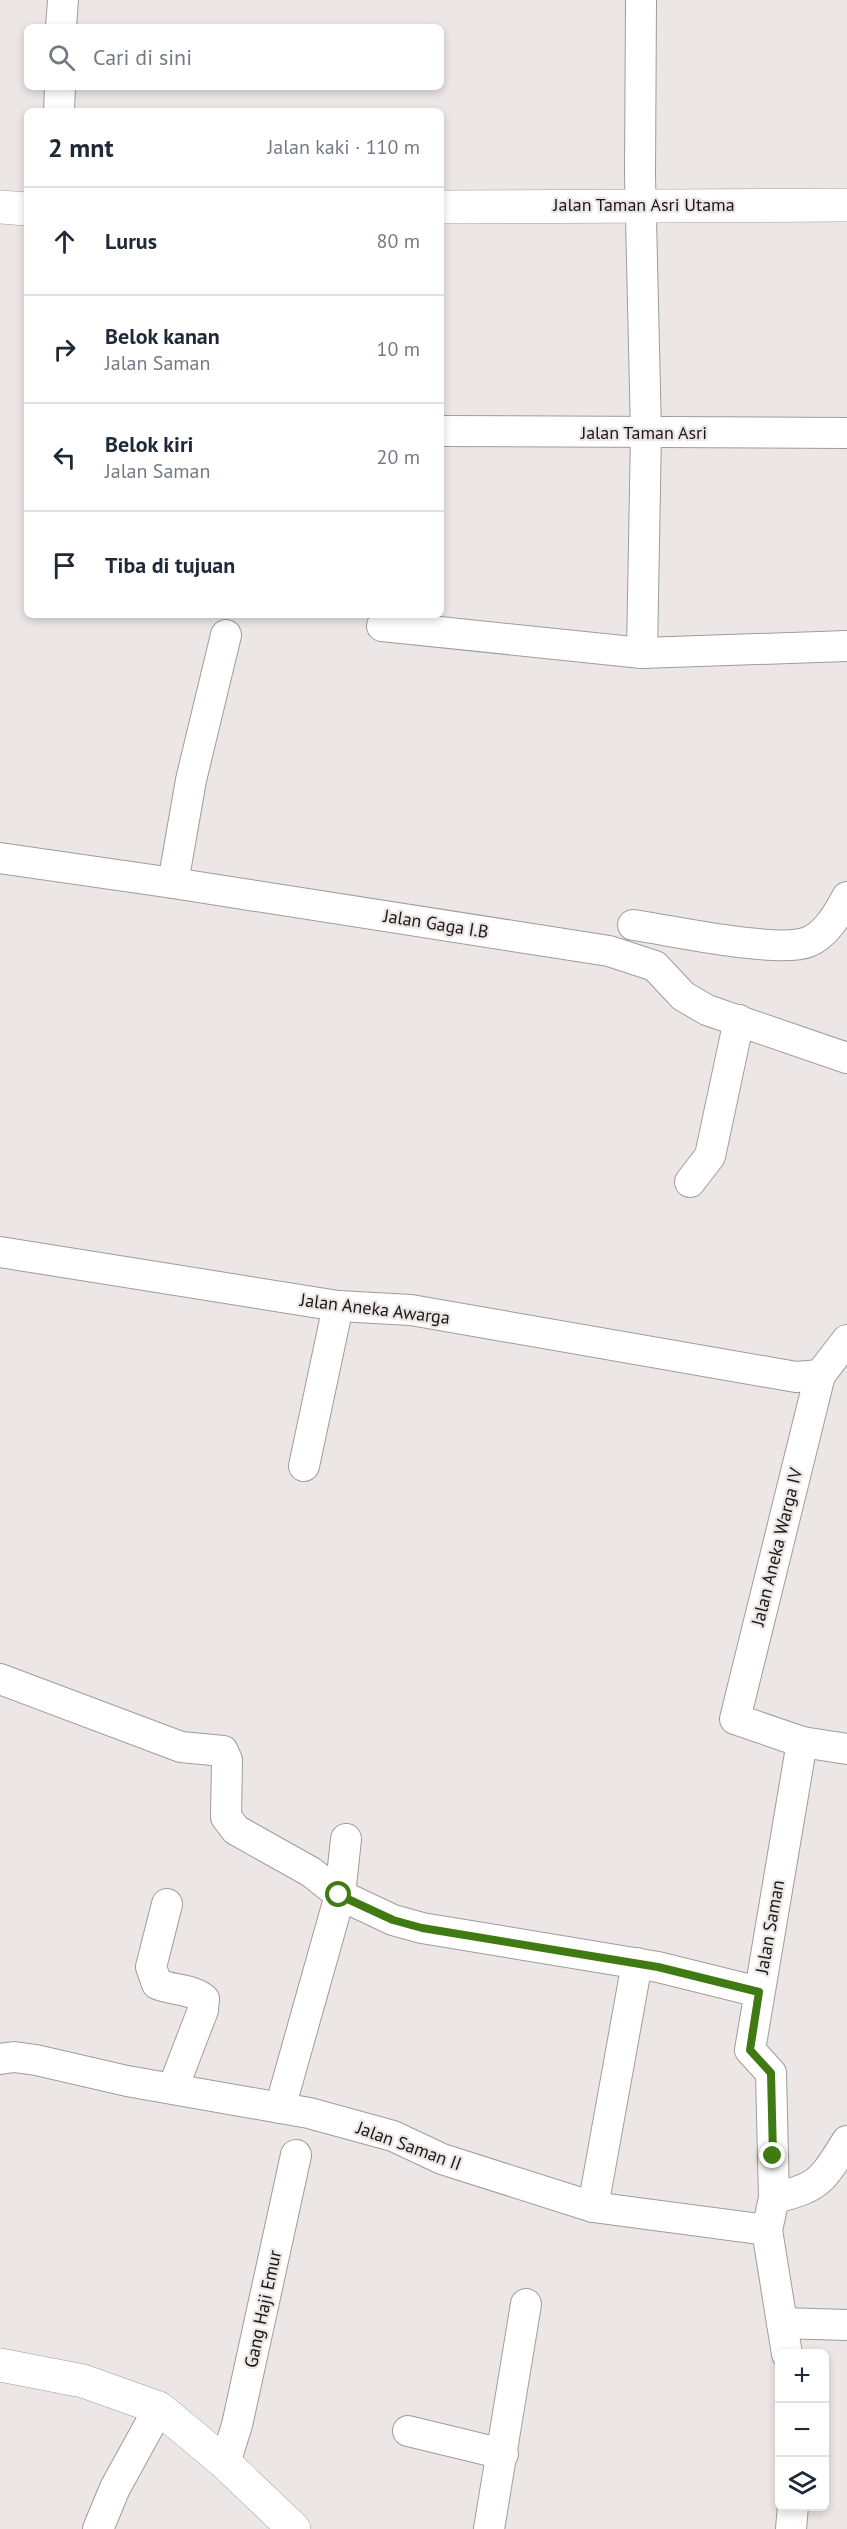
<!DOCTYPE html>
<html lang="id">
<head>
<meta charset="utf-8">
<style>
  :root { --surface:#fff; --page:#f6f6f7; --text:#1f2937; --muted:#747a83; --line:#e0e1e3 }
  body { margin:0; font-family:"PT Sans",sans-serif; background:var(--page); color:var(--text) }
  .controls { position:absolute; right:18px; bottom:18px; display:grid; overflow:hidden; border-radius:9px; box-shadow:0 3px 9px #0003 }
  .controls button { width:54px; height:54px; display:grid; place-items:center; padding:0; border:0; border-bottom:2px solid var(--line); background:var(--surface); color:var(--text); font:30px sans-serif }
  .stop { position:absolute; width:18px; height:18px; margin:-14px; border:4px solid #3f7a12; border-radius:50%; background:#fff }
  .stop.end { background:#3f7a12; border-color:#fff; box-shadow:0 2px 6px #0008 }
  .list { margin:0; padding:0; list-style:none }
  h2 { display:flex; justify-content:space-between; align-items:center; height:78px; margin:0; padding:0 24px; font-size:26px }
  h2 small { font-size:20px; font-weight:400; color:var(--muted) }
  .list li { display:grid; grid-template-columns:39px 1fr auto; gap:18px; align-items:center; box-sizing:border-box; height:108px; padding:0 24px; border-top:2px solid var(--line) }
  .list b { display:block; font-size:22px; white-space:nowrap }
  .list p { margin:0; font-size:20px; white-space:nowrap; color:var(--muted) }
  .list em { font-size:20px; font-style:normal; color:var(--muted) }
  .icon { flex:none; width:33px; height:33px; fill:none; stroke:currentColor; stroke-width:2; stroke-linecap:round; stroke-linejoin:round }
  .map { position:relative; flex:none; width:847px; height:2529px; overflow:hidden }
  .search { position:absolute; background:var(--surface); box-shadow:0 3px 9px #0003; left:24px; top:24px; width:420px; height:66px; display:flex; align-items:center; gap:15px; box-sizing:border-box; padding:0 21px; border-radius:9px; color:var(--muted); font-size:22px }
  .panel { position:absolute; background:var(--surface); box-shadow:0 3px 9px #0003; left:24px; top:108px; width:420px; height:510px; border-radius:9px }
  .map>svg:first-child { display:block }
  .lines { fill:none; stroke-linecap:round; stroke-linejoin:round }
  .minor-casing { stroke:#a19b9c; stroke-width:32 }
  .tertiary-casing { stroke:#a19b9c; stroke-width:34 }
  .minor { stroke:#fff; stroke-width:30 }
  .tertiary { stroke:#fff; stroke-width:33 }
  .route { stroke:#3f7a12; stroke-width:8 }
  .labels { text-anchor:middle; stroke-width:4.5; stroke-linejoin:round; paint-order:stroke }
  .street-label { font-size:18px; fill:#191717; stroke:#ece6e6 }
</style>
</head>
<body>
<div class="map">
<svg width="847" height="2529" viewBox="0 0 847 2529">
  <rect width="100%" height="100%" fill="#ece6e6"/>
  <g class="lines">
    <g class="minor-casing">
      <g id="minor">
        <polyline points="641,0 640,175 646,433 642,653"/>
        <polyline points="61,27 63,0"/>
        <polyline points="59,111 60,87"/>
        <polyline points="441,431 847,433"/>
        <polyline points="382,626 642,653 847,646"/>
        <polyline points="0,858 173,883 609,951 655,966 683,996 707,1010 847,1058"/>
        <polyline points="173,883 191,780 226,635"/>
        <path d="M633,925C670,930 777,954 808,942C826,935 838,914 847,897"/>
        <polyline points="690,1182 710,1156 739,1020"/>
        <polyline points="0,1252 338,1306 411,1310 796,1377 820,1375"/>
        <polyline points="847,1340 820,1375 735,1719 802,1742 847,1749"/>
        <polyline points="304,1466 338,1306"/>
        <polyline points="0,1679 181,1747 223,1751 227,1760 226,1817 236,1830 311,1872 340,1895 393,1920 422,1928 658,1967 759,1992"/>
        <path d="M167,1904L151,1967L157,1984C171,1990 193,1989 204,1999L203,2010L173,2088"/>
        <polyline points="0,2059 14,2057 36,2060 127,2081 309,2113 393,2136 442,2159 593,2207 767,2230"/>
        <polyline points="280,2108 340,1895 346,1839"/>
        <path d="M774,2198C821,2187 822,2180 847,2141"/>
        <polyline points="593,2207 637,1963"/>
        <polyline points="782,2323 847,2325"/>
        <polyline points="787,2354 767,2230 774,2198 771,2073 750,2050 802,1742"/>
        <polyline points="408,2431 503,2454"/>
        <polyline points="225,2463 237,2425 296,2155"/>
        <polyline points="98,2529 115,2488 159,2408"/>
        <polyline points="489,2529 526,2304"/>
        <polyline points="791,2529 793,2506"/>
      </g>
    </g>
    <g class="tertiary-casing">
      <g id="tertiary">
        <polyline points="0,207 27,209"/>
        <polyline points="441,207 847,205"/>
        <polyline points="0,2365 83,2381 159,2408 225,2463 294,2529"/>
      </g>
    </g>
    <use href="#minor" class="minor"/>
    <use href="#tertiary" class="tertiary"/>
  </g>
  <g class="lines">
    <polyline class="route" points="339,1895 393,1920 422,1928 658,1967 759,1992 750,2050 771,2073 773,2156"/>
  </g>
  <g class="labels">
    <g class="street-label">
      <text x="644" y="211">Jalan Taman Asri Utama</text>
      <text x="644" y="439">Jalan Taman Asri</text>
      <text transform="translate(436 924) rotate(9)" y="6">Jalan Gaga I.B</text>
      <text transform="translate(375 1309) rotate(7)" y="6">Jalan Aneka Awarga</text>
      <text transform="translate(777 1547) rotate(-76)" y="6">Jalan Aneka Warga IV</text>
      <text transform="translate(770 1927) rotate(-80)" y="6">Jalan Saman</text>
      <text transform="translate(409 2146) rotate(20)" y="6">Jalan Saman II</text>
      <text transform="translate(263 2309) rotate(-78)" y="6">Gang Haji Emur</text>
    </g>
  </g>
</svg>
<div class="controls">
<button>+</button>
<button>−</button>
<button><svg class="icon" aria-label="layers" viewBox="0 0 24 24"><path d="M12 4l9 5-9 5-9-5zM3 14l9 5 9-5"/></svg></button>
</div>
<div class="stop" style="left:339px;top:1895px"></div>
<div class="stop end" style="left:773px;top:2156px"></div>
<div class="search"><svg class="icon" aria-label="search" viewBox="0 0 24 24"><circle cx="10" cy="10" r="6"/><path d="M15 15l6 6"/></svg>Cari di sini</div>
<section class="panel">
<h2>2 mnt<small>Jalan kaki · 110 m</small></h2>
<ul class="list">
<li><svg class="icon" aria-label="ahead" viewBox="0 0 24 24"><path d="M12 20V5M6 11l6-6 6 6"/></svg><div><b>Lurus</b></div><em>80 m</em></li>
<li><svg class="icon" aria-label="right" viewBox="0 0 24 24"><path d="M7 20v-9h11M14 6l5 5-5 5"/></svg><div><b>Belok kanan</b><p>Jalan Saman</p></div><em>10 m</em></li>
<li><svg class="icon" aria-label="left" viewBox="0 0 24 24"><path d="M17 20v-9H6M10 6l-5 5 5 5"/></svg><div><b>Belok kiri</b><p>Jalan Saman</p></div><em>20 m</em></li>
<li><svg class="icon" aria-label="arrive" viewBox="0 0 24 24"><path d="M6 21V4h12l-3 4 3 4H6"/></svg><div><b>Tiba di tujuan</b></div></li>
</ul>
</section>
</div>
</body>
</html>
